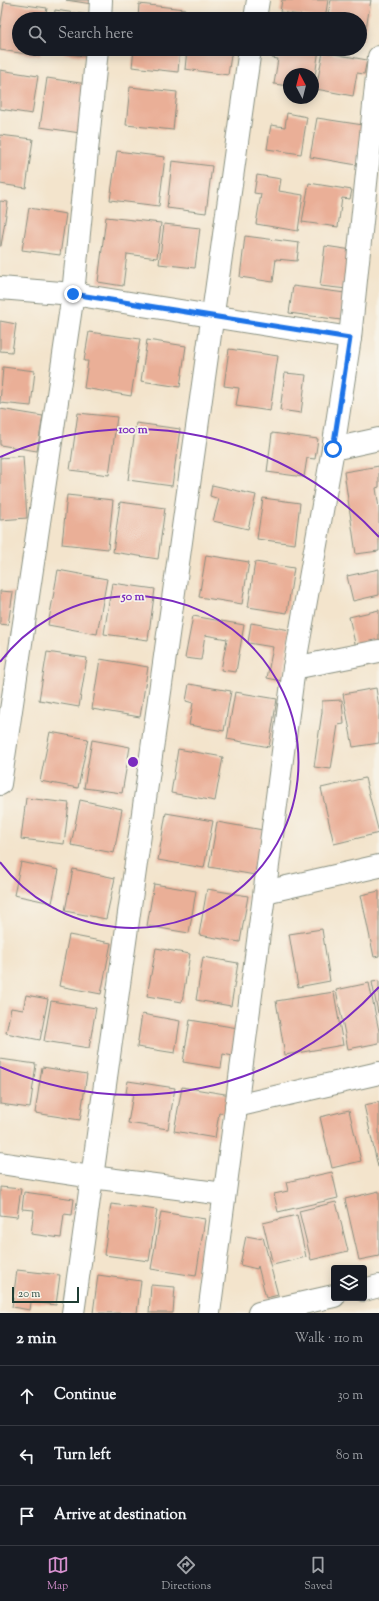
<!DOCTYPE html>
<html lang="en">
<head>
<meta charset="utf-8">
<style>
  :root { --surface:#171b24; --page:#20242c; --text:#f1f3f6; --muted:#9ea1a6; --line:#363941; --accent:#d690ce }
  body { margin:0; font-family:"Sorts Mill Goudy",serif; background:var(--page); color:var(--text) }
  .controls { position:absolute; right:12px; bottom:12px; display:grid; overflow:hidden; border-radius:4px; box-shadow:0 2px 10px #0003 }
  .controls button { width:36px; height:36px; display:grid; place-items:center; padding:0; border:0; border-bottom:1px solid var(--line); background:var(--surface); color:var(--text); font:20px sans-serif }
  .compass { position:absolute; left:283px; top:68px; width:36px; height:36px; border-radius:50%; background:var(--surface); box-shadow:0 2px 10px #0003; rotate:353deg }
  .scale { position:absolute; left:12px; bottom:10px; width:67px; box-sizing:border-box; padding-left:4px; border:2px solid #1f3d34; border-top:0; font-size:11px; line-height:14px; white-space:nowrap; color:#1f3d34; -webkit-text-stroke:3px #f7f3e8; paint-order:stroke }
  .stop { position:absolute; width:12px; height:12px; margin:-9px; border:3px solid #1a73e8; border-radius:50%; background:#fff }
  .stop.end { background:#1a73e8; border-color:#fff; box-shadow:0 1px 4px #0008 }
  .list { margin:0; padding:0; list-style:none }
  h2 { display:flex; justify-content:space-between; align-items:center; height:52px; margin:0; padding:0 16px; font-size:17px }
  h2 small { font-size:13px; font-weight:400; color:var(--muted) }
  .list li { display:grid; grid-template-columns:26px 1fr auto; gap:12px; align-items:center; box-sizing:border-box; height:60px; padding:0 16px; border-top:1px solid var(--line) }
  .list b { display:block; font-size:15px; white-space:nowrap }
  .list em { font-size:13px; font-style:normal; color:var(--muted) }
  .icon { flex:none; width:22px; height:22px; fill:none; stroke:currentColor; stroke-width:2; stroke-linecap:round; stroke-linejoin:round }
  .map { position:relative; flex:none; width:379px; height:1313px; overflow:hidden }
  .search { position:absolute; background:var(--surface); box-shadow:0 2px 10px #0003; left:12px; right:12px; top:12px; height:44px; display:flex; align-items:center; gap:10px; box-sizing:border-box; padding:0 14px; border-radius:22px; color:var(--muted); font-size:15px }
  .sheet { height:232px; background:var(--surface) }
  nav { display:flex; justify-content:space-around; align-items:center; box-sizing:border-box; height:56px; border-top:1px solid var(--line); background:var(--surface); font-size:11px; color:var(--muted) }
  nav a { display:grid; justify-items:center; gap:2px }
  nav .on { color:var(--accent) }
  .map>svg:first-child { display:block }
  .building { fill:#eaaf97 }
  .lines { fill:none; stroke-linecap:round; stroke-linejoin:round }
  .street-casing { stroke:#899080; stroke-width:24 }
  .street { stroke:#fff; stroke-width:22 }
  .route { stroke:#1a73e8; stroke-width:5 }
  .ring { fill:none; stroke:#7b2cbf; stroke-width:2 }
  .centre { fill:#7b2cbf; stroke:#f7f3e8; stroke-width:2 }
  .ring-label { font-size:12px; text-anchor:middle; font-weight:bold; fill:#7b2cbf; stroke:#f7f3e8; stroke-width:3.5; stroke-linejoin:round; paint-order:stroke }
</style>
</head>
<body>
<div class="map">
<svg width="379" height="1313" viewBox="0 0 379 1313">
  <rect width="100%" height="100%" fill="#f7f3e8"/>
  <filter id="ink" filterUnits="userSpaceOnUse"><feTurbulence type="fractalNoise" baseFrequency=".025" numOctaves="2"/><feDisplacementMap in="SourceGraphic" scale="8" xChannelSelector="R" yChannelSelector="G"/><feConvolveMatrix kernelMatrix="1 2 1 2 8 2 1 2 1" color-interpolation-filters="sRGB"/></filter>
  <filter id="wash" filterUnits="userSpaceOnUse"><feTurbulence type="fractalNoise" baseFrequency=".012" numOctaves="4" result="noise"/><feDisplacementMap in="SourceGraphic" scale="16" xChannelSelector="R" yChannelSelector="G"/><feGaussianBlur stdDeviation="0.9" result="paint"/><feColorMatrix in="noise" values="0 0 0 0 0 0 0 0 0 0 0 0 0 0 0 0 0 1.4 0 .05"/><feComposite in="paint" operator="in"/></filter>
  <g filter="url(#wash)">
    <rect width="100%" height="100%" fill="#f3e4cc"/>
    <g id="blocks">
      <g class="building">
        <polygon points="66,0 93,0 92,4"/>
        <polygon points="282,0 328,0 325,19 280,12"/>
        <polygon points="331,0 371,0 364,39 360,38 360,19 327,19"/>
        <polygon points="4,2 47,8 45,19 19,19 19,49 41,49 40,56 0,50 0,29"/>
        <polygon points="139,4 185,9 184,19 138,19"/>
        <polygon points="55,10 96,16 96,19 54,19"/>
        <polygon points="50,49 91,49 90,57 49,51"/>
        <polygon points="134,49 180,49 178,72 132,67"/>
        <polygon points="187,49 232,49 228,75 185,69"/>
        <polygon points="273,49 319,49 314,83 313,74 289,74 289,86 274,84 278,59 272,58"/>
        <polygon points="323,52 367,60 364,74 357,73 353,96 316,89"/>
        <polygon points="0,70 38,76 32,114 0,109"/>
        <polygon points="47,78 87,84 80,133 40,127"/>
        <polygon points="130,87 177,92 173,130 126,125"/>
        <polygon points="287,113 307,117 301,154 267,149 271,125 285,127"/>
        <polygon points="317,118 363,125 357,165 310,157"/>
        <polygon points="0,135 33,139 26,188 0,184"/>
        <polygon points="117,151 165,157 159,206 110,200"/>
        <polygon points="172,161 212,166 206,213 167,208"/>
        <polygon points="257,175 281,179 279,191 303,195 298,231 256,224 261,194 254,193"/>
        <polygon points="309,183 352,190 350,199 342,198 338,227 302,222"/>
        <polygon points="0,201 8,202 1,246 0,246"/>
        <polygon points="29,208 66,214 60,255 22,250"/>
        <polygon points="106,217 161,223 157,258 127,254 123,286 98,282"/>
        <polygon points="164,224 200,228 195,268 159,264"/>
        <polygon points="245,236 299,243 297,261 276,259 273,282 240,277"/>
        <polygon points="325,246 352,250 347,289 320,286"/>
        <polygon points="293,286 345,293 341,320 289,313"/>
        <polygon points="0,321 16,324 12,352 0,351"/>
        <polygon points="89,332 140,339 131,396 84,388 88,361 84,361"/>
        <polygon points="147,340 186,346 180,387 141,381"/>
        <polygon points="229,349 278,356 270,411 236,406 239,388 224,386"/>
        <polygon points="3,367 35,371 31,406 0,403"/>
        <polygon points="285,373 306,375 301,413 280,410"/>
        <polygon points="0,409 43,416 37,451 0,445"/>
        <polygon points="78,413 117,417 109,475 70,470"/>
        <polygon points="136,423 180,429 172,486 128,480"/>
        <polygon points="272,433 318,439 315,459 307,458 304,477 267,472"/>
        <polygon points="23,456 27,518 0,520 0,458"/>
        <polygon points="379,466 379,487 376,488 379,508 379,551 356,554 344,472"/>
        <polygon points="212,485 256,495 248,529 213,521 219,499 210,496"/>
        <polygon points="67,495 113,500 108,549 62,544"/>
        <polygon points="263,498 300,503 295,544 257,539"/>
        <polygon points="120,502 165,508 158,559 113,552"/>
        <polygon points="206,555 249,562 242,604 199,597"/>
        <polygon points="255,562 294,568 287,613 248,607"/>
        <polygon points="379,569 379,595 353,601 347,576"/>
        <polygon points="58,570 107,579 97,634 48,625"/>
        <polygon points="112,583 155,589 148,640 104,634"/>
        <polygon points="0,591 13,592 8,625 0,624"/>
        <polygon points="379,610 379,647 357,652 349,617"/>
        <polygon points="193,616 244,625 236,672 221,670 227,639 205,635 201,660 185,658"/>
        <polygon points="251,623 290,630 282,681 267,678 273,647 248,643"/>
        <polygon points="47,652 87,658 79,707 39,700"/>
        <polygon points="100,659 148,667 140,717 92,709"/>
        <polygon points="189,684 231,691 224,731 189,725 193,703 186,701"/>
        <polygon points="376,688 379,707 379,743 353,747 343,694"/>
        <polygon points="235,692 277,699 269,747 227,739"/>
        <polygon points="342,700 344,724 338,725 331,769 314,767 322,712 322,701"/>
        <polygon points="50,732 88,739 78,788 40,781"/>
        <polygon points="92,740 130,747 122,793 84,788"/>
        <polygon points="178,749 223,757 215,801 171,793"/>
        <polygon points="365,778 379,833 334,844 321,788"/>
        <polygon points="26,798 69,803 64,844 21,839"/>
        <polygon points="80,800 122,809 114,853 71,845"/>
        <polygon points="166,813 213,821 204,868 158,860"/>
        <polygon points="217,822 263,830 255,875 209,867"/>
        <polygon points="21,862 59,870 52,903 14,895"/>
        <polygon points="73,869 115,878 106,919 65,911"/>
        <polygon points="154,884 196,891 189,933 147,926"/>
        <polygon points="207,889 248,896 240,942 199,935"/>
        <polygon points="379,891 379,956 374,957 361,895"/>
        <polygon points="322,929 330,981 298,987 289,934"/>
        <polygon points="69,935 111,943 101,994 59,986"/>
        <polygon points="156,948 190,954 182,1002 147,996"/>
        <polygon points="203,957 238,963 231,1006 196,1000"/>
        <polygon points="379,981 379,1013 378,1013 372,982"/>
        <polygon points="369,983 379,1031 379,1043 348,1049 336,990"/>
        <polygon points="334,992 343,1045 285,1055 276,1001"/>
        <polygon points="26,995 48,999 40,1040 6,1033 11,1008 23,1010"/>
        <polygon points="51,1001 96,1008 89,1048 44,1041"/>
        <polygon points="142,1014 180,1021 175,1053 137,1047"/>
        <polygon points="190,1020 238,1028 233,1056 223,1054 221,1068 183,1062"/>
        <polygon points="0,1059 36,1064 30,1108 0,1104"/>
        <polygon points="42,1067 87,1074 80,1120 35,1113"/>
        <polygon points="128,1081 175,1088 168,1129 128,1123 133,1094 126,1093"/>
        <polygon points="182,1087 231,1095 227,1114 219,1113 215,1138 174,1131"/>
        <polygon points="379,1102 379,1167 378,1167 364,1105"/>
        <polygon points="349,1110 361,1161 332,1168 320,1117"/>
        <polygon points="332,1172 338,1198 278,1212 274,1194 288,1191 286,1182"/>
        <polygon points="0,1187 21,1189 17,1217 0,1215"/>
        <polygon points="379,1191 379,1256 359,1260 345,1199"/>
        <polygon points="24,1192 74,1199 72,1215 64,1214 61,1238 31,1234 34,1210 22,1209"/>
        <polygon points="336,1202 348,1251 311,1260 299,1211"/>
        <polygon points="111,1204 157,1210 149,1261 104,1255"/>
        <polygon points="161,1212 205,1219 196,1276 151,1269"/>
        <polygon points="297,1215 306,1257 273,1265 263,1223"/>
        <polygon points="246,1236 257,1238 263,1237 278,1295 266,1298 258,1266 257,1269 240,1265"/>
        <polygon points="17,1270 60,1275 56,1305 31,1302 30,1310 12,1307"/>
        <polygon points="98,1275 141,1281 137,1313 93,1313"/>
        <polygon points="151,1285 175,1287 173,1313 149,1313"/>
      </g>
    </g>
  </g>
  <g filter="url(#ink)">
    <use href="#blocks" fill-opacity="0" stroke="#899080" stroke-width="1"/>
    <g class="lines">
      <g class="street-casing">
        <g id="street">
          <polyline points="100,19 101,0"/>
          <polyline points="255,19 258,0"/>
          <polyline points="0,288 73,294 350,338"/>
          <polyline points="333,449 379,439"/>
          <polyline points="294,668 379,651"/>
          <polyline points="0,784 73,294 97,49"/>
          <polyline points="265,892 379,866"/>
          <polyline points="236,1106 379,1073"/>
          <polyline points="0,1163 92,1177 224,1194"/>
          <polyline points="364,1290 379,1286"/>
          <polyline points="73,1313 250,49"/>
          <polyline points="209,1313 294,668 333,449 350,338 379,57"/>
          <polyline points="259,1313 334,1296"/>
        </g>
      </g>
      <use href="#street" class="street"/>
    </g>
  </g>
  <g class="lines" filter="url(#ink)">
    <polyline class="route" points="73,294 350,338 333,449"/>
  </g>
  <g class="ring">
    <path d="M0 662A166 166 0 1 1 0 862"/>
    <path d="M379 987A333 333 0 0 1 0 1067M0 457A333 333 0 0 1 379 537"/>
  </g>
  <circle cx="133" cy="762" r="6" class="centre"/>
  <g class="ring-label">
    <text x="133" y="433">100 m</text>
    <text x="133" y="600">50 m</text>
  </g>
</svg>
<div class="controls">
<button><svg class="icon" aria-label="layers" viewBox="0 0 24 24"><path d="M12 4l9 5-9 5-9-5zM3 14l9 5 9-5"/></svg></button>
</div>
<svg class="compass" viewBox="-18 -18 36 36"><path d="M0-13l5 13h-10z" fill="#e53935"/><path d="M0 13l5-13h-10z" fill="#9ea1a6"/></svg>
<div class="scale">20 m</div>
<div class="stop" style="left:333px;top:449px"></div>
<div class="stop end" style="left:73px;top:294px"></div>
<div class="search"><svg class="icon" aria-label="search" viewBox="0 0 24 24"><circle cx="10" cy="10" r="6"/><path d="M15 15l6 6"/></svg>Search here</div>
</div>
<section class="sheet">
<h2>2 min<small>Walk · 110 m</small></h2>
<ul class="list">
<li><svg class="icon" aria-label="ahead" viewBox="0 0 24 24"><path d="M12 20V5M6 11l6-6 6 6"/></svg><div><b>Continue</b></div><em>30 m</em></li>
<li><svg class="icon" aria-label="left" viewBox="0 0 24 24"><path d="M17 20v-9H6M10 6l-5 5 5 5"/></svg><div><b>Turn left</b></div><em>80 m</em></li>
<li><svg class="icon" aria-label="arrive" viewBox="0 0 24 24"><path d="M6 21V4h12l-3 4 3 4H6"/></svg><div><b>Arrive at destination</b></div></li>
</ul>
</section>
<nav>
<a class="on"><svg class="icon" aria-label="map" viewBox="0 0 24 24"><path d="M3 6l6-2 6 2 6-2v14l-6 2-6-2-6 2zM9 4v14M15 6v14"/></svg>Map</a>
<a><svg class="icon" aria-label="directions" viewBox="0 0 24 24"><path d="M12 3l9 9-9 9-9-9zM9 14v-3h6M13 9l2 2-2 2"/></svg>Directions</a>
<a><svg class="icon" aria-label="saved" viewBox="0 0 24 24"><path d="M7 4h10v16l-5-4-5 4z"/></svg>Saved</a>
</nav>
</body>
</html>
